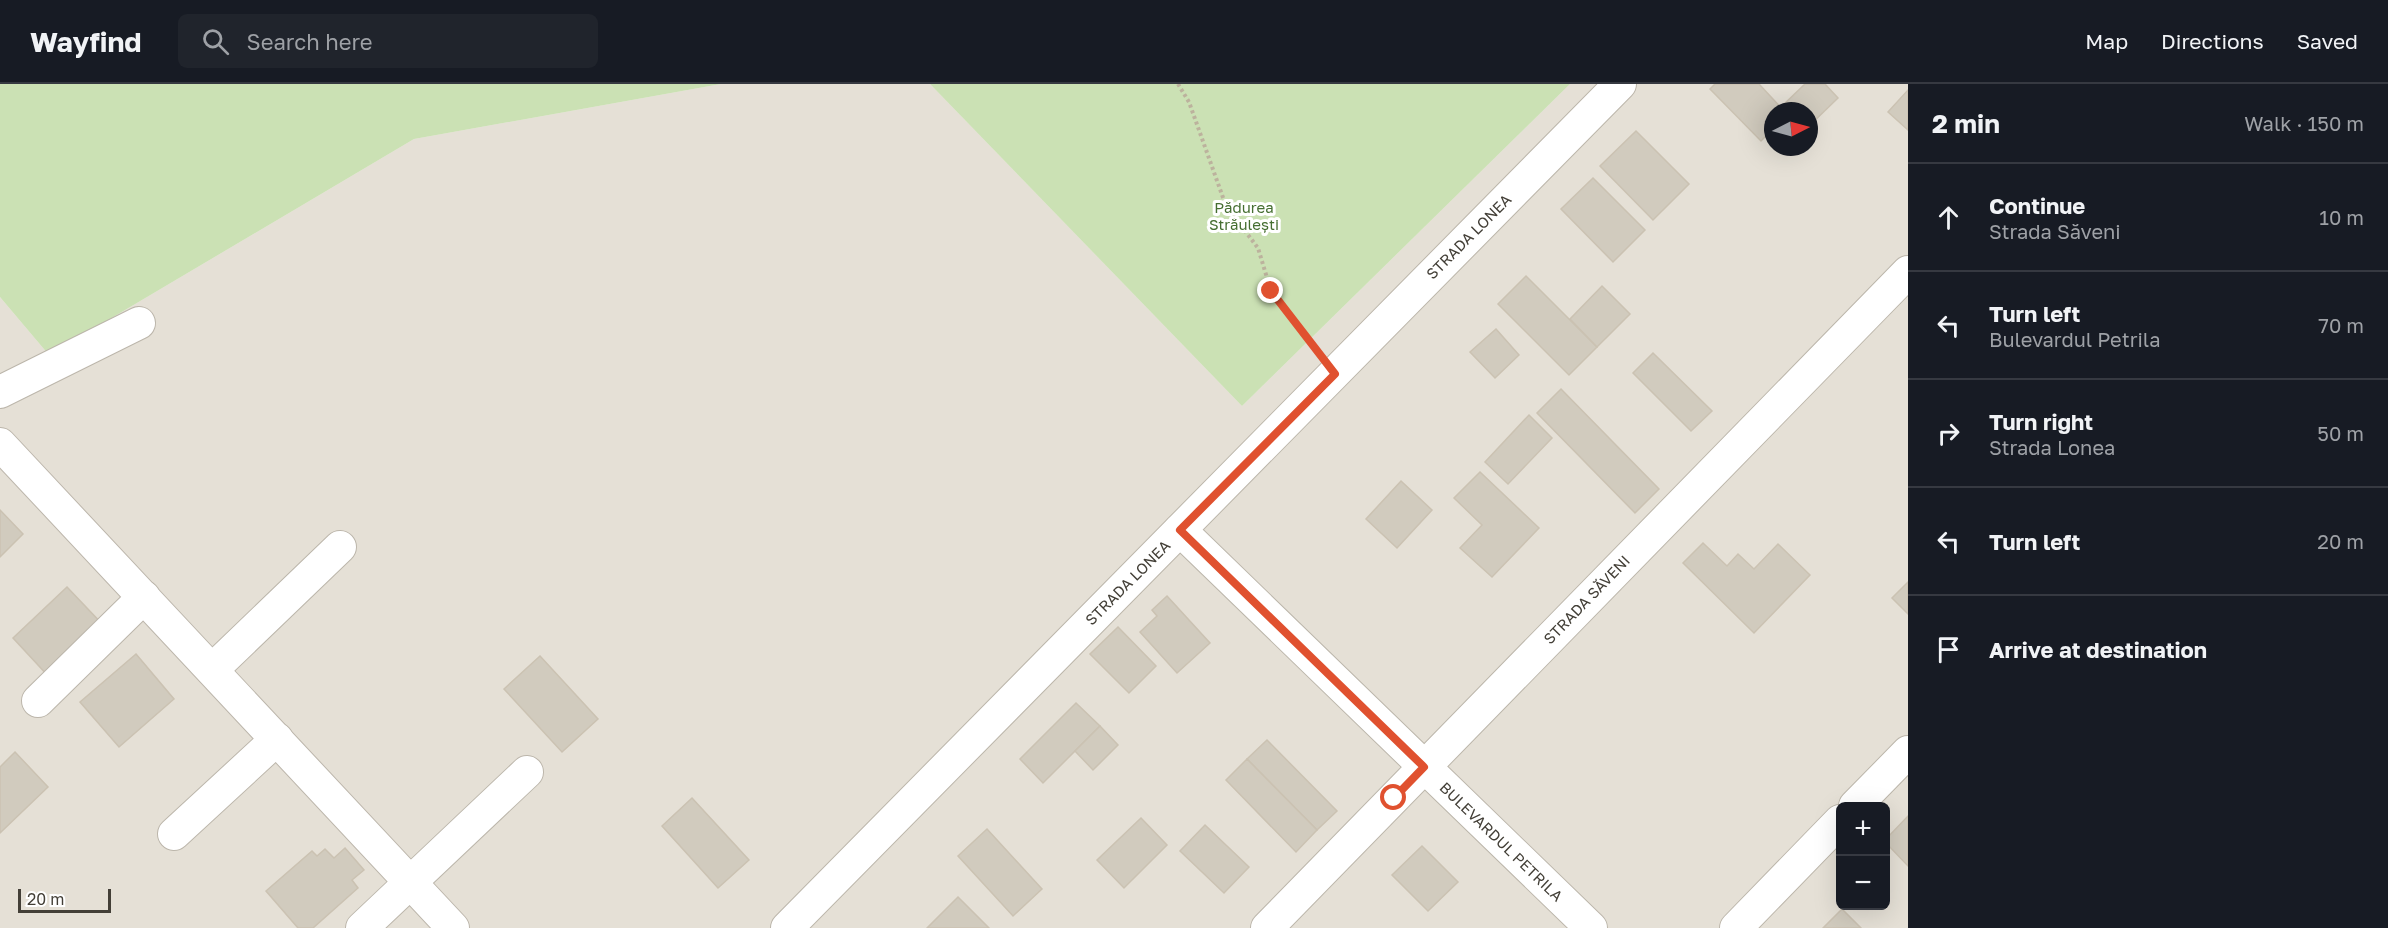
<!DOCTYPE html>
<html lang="en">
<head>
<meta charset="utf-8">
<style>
  :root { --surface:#171b24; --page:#20242c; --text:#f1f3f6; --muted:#9ea1a6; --line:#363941 }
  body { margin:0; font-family:"Golos Text",sans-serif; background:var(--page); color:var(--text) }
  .controls { position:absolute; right:18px; bottom:18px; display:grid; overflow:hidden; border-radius:9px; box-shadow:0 6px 24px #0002 }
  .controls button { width:54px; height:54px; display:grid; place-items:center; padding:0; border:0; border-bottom:2px solid var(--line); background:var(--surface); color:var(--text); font:30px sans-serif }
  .compass { position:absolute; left:1764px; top:18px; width:54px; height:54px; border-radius:50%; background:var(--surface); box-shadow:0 6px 24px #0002; rotate:84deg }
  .scale { position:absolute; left:18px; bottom:15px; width:93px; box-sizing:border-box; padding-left:6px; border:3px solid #433f37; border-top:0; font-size:16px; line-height:21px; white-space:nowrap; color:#433f37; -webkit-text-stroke:4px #fff; paint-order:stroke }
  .stop { position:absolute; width:18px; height:18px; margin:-14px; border:4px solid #e0512f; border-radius:50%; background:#fff }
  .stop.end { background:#e0512f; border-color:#fff; box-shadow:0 2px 6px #0008 }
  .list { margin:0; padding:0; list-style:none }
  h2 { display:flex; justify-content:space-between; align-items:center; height:78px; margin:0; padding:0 24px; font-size:26px }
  h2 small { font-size:20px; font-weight:400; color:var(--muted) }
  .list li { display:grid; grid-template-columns:39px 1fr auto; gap:18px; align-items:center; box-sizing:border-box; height:108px; padding:0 24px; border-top:2px solid var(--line) }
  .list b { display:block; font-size:22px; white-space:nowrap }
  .list p { margin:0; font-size:20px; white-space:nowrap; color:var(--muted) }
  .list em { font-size:20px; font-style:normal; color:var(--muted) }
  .icon { flex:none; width:33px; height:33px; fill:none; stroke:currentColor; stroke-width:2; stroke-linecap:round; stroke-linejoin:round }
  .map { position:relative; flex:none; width:1908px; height:844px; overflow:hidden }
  header { display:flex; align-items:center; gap:36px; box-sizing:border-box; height:84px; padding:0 30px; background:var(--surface); border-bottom:2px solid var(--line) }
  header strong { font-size:28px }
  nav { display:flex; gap:33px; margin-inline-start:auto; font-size:21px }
  .search { width:420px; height:54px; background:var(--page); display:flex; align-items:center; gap:15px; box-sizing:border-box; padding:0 21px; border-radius:9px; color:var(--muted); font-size:22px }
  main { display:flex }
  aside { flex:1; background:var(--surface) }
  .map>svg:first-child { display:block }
  .residential { fill:#e5e0d6; fill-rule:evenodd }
  .green { fill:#cbe1b4 }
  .building { fill:#d1cbbe; stroke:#cbc2b2; stroke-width:1.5 }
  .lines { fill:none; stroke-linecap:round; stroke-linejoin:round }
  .minor-casing { stroke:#bcb6ab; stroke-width:34 }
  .path { stroke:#bcb29d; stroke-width:4; stroke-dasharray:3 3; stroke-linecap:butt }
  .minor { stroke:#fff; stroke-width:32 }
  .route { stroke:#e0512f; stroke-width:8 }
  .labels { text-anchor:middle; stroke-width:6; stroke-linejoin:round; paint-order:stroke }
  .park-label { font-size:15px; fill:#456e31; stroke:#fff }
  .street-label { font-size:15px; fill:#433f37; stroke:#fff }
</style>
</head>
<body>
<header>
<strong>Wayfind</strong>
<div class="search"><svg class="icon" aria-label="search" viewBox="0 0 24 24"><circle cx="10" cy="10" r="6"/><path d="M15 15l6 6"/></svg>Search here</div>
<nav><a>Map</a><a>Directions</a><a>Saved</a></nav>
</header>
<main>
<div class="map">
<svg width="1908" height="844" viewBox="0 0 1908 844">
  <rect width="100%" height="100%" fill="#f1efe7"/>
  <path class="residential" d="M721,0H930L1242,322L1570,0H1908V844H0V213L49,271L414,55ZM1773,27H1809V63H1773ZM1840,722H1886V822H1840Z"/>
  <g class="green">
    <polygon points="0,0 721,0 414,55 49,271 0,213"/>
    <polygon points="930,0 1570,0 1242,322"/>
  </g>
  <g class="building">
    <polygon points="1715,0 1759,0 1784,27 1773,27 1773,45 1761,57 1710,5"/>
    <polygon points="1805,0 1825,0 1838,14 1809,42 1809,27 1785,27 1781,23"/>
    <polygon points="1908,6 1908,46 1888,28"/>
    <polygon points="1636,47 1689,100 1653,136 1600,82"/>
    <polygon points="1593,94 1645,146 1613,178 1561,125"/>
    <polygon points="1526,192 1597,263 1569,291 1498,220"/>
    <polygon points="1602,202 1630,230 1597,263 1570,235"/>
    <polygon points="1496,245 1519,271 1495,294 1470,268"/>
    <polygon points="1653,269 1712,327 1691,347 1633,289"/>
    <polygon points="1561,305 1659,405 1635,429 1537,329"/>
    <polygon points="1529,331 1552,354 1508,400 1485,378"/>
    <polygon points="1480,388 1539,444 1492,493 1460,464 1482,441 1454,414"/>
    <polygon points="1401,397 1432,426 1397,464 1366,435"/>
    <polygon points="0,426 23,450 0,473"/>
    <polygon points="1703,459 1727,482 1738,470 1754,485 1778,460 1810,491 1754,549 1683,479"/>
    <polygon points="1908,498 1908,530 1892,514"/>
    <polygon points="67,503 105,543 50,594 13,554"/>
    <polygon points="1167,512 1210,559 1177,589 1140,548 1157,532 1152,526"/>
    <polygon points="1118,543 1156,582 1129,609 1090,570"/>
    <polygon points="136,570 174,615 119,663 80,618"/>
    <polygon points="540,572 598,635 562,668 504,605"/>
    <polygon points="1076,619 1100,642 1043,699 1020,675"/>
    <polygon points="1100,642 1118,661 1093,686 1075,667"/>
    <polygon points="1267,656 1337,727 1317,746 1247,675"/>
    <polygon points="15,668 48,703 0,749 0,683"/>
    <polygon points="1247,675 1317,746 1296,768 1226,696"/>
    <polygon points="692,714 749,776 718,804 662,742"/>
    <polygon points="1908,732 1908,782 1886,759 1886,755"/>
    <polygon points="1141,734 1167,761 1124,804 1097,776"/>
    <polygon points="1205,741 1249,783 1224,809 1180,767"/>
    <polygon points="987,745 1042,805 1013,832 958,772"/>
    <polygon points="1422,762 1458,798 1428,827 1392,791"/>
    <polygon points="345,764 364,786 352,796 358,804 313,844 298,844 266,807 312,767 317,772 325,765 334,774"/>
    <polygon points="958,813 989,844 927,844"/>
    <polygon points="1842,825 1861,844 1823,844"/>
  </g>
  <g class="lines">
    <g class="minor-casing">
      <g id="minor">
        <polyline points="0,308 139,239"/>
        <polyline points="0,360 453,844"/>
        <polyline points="1180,446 1591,844"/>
        <polyline points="212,586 340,463"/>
        <polyline points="38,617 144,513"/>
        <polyline points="1855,722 1908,668"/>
        <polyline points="174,750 277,655"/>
        <polyline points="362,844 527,688"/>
        <polyline points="787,844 1620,0"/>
        <polyline points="1267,844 1908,188"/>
        <polyline points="1736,844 1840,737"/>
      </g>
    </g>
    <polyline class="path" points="1178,0 1189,18 1226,122 1258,164 1271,207 1316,265"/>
    <use href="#minor" class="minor"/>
  </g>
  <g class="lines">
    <polyline class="route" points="1271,207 1335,290 1180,446 1424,683 1394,714"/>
  </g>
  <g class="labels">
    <g class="park-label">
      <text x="1244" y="129">Pădurea<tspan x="1244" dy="17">Străulești</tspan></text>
    </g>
    <g class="street-label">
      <text transform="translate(1469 153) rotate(-45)" y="5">STRADA LONEA</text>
      <text transform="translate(1128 499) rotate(-45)" y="5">STRADA LONEA</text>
      <text transform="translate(1587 516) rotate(-46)" y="5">STRADA SĂVENI</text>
      <text transform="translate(1501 758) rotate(44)" y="5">BULEVARDUL PETRILA</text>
    </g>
  </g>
</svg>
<div class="controls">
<button>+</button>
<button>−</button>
</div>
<svg class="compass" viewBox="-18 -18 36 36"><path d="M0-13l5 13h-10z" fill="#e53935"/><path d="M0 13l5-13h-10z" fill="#9ea1a6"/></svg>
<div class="scale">20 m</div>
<div class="stop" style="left:1394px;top:714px"></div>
<div class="stop end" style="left:1271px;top:207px"></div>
</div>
<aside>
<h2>2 min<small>Walk · 150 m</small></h2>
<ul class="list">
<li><svg class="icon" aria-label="ahead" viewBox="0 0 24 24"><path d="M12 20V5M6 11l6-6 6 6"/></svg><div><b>Continue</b><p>Strada Săveni</p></div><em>10 m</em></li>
<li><svg class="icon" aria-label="left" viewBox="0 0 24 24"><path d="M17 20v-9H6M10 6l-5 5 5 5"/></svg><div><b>Turn left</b><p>Bulevardul Petrila</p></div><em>70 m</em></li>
<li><svg class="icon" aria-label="right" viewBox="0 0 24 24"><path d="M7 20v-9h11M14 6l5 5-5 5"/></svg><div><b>Turn right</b><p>Strada Lonea</p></div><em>50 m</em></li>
<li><svg class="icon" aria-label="left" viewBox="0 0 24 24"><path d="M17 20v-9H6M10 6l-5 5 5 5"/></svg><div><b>Turn left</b></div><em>20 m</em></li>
<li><svg class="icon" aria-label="arrive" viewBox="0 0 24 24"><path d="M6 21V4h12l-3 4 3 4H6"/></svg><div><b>Arrive at destination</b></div></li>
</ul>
</aside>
</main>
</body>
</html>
